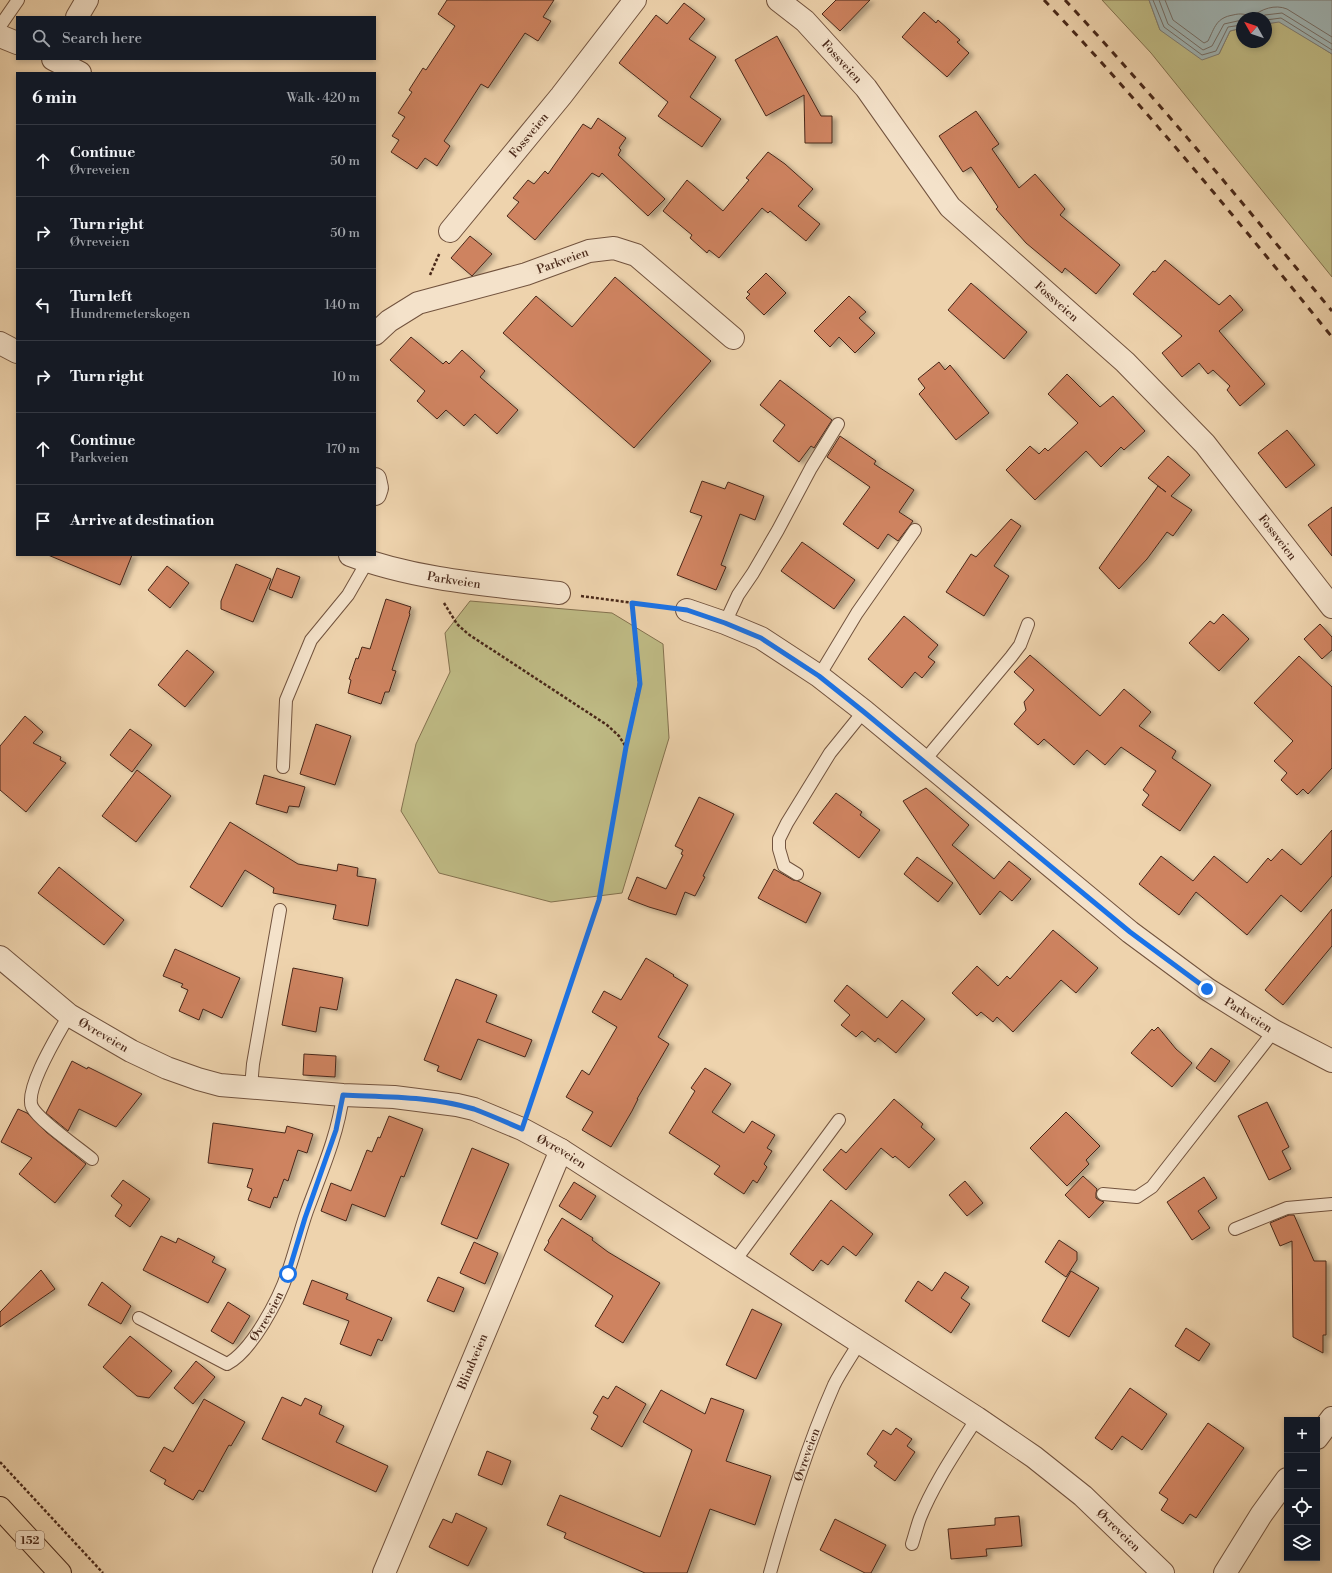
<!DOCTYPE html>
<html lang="en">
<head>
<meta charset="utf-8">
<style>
  :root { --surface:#171b24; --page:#242831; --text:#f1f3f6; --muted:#9ea1a6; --line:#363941 }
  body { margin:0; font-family:"Libre Bodoni",serif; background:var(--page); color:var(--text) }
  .controls { position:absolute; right:12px; bottom:12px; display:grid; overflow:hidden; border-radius:0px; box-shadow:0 2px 6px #0003 }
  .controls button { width:36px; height:36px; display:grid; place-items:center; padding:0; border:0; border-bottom:1px solid var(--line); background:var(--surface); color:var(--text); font:20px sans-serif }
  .compass { position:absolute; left:1236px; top:12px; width:36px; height:36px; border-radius:50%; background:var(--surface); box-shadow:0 2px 6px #0003; rotate:310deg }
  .stop { position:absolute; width:12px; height:12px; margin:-9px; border:3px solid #1a73e8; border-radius:50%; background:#fff }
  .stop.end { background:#1a73e8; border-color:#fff; box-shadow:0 1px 4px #0008 }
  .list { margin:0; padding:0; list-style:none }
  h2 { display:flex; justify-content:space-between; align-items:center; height:52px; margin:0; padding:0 16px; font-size:17px }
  h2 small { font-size:13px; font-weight:400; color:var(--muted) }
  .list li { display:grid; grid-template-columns:26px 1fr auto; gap:12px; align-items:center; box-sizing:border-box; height:72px; padding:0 16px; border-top:1px solid var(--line) }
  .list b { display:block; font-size:15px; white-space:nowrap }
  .list p { margin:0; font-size:13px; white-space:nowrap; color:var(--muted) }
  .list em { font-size:13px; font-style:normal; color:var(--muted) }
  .icon { flex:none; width:22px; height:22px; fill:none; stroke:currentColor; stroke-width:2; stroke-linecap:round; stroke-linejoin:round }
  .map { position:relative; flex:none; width:1332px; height:1573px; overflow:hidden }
  .search { position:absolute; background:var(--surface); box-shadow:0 2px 6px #0003; left:16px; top:16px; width:360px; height:44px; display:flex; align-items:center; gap:10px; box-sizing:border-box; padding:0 14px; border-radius:0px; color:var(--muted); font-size:15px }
  .panel { position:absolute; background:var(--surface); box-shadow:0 2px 6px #0003; left:16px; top:72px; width:360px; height:484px; border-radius:0px }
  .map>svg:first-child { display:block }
  .green { fill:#bfbb85; stroke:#84724f }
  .water { fill:#9fb5b5; stroke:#7d7d77 }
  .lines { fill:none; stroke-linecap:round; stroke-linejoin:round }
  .shore { stroke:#746e67; stroke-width:1 }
  .building { fill:#ce8361; stroke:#492819; filter:url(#shadow) }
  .service-casing { stroke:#72533e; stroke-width:14 }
  .minor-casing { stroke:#72533e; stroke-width:24 }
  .primary-casing { stroke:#492819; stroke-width:24 }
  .path { stroke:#492819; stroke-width:2.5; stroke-dasharray:3 2; stroke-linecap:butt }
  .service { stroke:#f4e2ca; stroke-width:12 }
  .minor { stroke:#f4e2ca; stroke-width:22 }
  .primary { stroke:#eed3ad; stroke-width:22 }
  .rail { stroke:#492819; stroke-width:3; stroke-dasharray:7 7; stroke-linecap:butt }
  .route { stroke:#1a73e8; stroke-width:5 }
  .labels { text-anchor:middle; stroke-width:3; stroke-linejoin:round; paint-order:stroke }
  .shield { fill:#f4e2ca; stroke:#7c604e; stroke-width:1 }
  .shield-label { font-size:11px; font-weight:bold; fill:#492819 }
  .street-label { font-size:12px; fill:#492819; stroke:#f4e2ca }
</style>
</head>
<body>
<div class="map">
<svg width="1332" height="1573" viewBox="0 0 1332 1573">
  <defs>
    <filter id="shadow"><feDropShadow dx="4.5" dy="2.5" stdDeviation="2" flood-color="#0004"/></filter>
  </defs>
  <rect width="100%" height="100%" fill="#eed3ad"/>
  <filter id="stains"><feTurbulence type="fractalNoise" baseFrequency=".005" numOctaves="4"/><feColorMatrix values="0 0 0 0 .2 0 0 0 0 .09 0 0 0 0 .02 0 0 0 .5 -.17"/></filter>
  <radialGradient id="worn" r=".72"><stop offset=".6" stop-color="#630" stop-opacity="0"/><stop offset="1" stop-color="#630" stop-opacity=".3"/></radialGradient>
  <g class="green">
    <polygon points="1102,0 1149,0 1160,30 1219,54 1230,31 1242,28 1242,42 1266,42 1266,24 1279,21 1332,54 1332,277 1151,53"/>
    <polygon points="470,601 612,613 663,644 669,738 622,893 551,902 439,873 401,811 416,744 450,672 445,633"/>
  </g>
  <polygon class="water" points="1149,0 1332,0 1332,54 1279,22 1266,24 1266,18 1242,18 1242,28 1230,31 1219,54 1202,60 1160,30"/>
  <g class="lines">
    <g class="shore">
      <polyline points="1153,0 1164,27 1202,55 1216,51 1228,27 1242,25"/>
      <polyline points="1159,0 1168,24 1203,50 1212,46 1224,24 1242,20"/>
      <path d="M1165,0L1173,20L1204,43L1208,41C1215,27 1216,18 1233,15C1241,13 1245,14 1252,17C1261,9 1275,4 1287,9L1332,37"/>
      <polyline points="1260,18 1265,15 1282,13 1332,44"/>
      <polyline points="1266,20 1281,18 1332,50"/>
    </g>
  </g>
  <g class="building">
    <polygon points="447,0 554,0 543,17 551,21 538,41 525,33 488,88 481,84 456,123 444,141 450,146 437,166 425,158 417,169 391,152 399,140 392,136 405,117 398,113 412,92 409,90 423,68 426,70 455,26 438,14"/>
    <polygon points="836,0 870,0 840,31 822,14"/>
    <polygon points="684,3 705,19 689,39 716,57 690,97 721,119 702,147 658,116 668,102 619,63 656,15 667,24"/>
    <polygon points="924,12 936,23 938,20 960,40 957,42 969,53 947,77 902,37"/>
    <polygon points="777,36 821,116 832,116 832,143 805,143 804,95 766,116 735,60"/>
    <polygon points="976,111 999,144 992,149 1019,188 1035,174 1065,209 1060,215 1120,265 1096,294 1065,268 1062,273 1026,243 996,209 998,207 971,167 963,172 939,136"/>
    <polygon points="598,118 626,138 619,148 621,150 618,155 665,199 648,216 602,173 599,177 592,173 535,240 507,216 519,202 513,198 528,180 534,184 545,171 548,174 583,124 591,129"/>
    <polygon points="768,152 785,164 813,189 798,206 820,224 806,241 770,211 768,213 762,208 719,258 709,250 707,253 690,238 692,235 663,211 687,180 723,211 749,180 746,178"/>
    <polygon points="470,236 492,254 472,276 451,258"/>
    <polygon points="1165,260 1219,305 1230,295 1243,310 1219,331 1265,384 1240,406 1227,390 1230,386 1213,370 1208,374 1199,363 1182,377 1162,353 1182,336 1133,294 1153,271 1155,272"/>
    <polygon points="766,273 786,293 764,315 746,298 750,294 747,292"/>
    <polygon points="615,277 711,361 634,448 503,333 536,296 572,327"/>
    <polygon points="971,283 1027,332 1004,359 948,310"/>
    <polygon points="849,296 866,312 859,318 875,333 855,353 839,337 830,347 814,331"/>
    <polygon points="411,337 443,364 446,361 449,364 462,350 485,371 480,377 518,410 497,434 475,414 464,426 446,410 437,419 417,401 425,391 390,360"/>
    <polygon points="939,362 945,370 950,365 989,413 956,440 919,394 925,388 918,379"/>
    <polygon points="1067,374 1100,407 1113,396 1145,431 1124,450 1121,447 1101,467 1086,451 1035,500 1006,470 1030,446 1039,454 1045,448 1048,451 1078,423 1048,394"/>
    <polygon points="780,380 832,420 814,448 811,446 799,462 773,441 785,425 760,405"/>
    <polygon points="1287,430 1315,465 1286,488 1258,453"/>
    <polygon points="840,436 876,461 874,464 914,490 899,512 913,521 898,541 888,534 878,549 843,524 870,487 827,457"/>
    <polygon points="1168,456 1190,475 1171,496 1192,510 1173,536 1167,532 1147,559 1119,589 1099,568 1158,486 1166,492 1148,478"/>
    <polygon points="702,481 725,489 728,482 764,496 755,520 740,514 721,565 726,567 716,590 677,575 702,516 690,512"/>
    <polygon points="1332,507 1332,556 1308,525"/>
    <polygon points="1011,519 1021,526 994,566 1009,576 984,616 946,592 971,554 976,557"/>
    <polygon points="802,542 855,580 834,609 781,571"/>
    <polygon points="48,555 132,555 120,585"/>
    <polygon points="236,564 271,579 253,622 221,609 221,601"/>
    <polygon points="167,566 189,583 170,608 148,590"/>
    <polygon points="277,568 300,577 292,598 269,589"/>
    <polygon points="386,599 411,607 409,613 410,614 392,670 396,671 389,692 385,692 381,704 348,693 351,680 349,679 356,658 358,659 362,647 370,649"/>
    <polygon points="1223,614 1249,639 1219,671 1189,643 1210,621 1214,624"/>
    <polygon points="904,616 938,645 928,657 935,662 922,678 915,672 902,688 868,659"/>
    <polygon points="1320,624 1332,637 1332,650 1322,659 1304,639"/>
    <polygon points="187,650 214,672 185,707 158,685"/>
    <polygon points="1030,655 1100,716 1124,689 1151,712 1139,726 1176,751 1172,758 1211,785 1180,831 1142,805 1149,795 1143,790 1156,771 1121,747 1105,765 1087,750 1074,765 1044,739 1038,745 1014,724 1026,710 1024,702 1034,690 1014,672"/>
    <polygon points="1299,656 1332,687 1332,768 1308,794 1303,789 1297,795 1281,780 1287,773 1274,761 1293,741 1254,703"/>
    <polygon points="25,716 43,732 33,743 61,757 60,760 66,763 26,812 0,790 0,746"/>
    <polygon points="316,724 351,736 335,785 300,774"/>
    <polygon points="130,729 152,745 132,772 110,755"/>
    <polygon points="137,770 171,796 136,842 102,816"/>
    <polygon points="264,775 305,787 299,807 289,806 287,813 256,804"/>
    <polygon points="926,788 969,825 952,845 994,879 1009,861 1031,879 1012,901 1000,891 980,915 903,801"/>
    <polygon points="836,793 862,812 860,815 880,830 859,858 813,823"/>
    <polygon points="699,797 734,814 703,876 705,877 695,896 685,892 676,915 649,907 628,899 637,877 666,889 683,855 681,854 683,850 675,846"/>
    <polygon points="230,822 298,864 337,871 338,864 358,868 357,876 376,879 368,926 333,919 336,905 273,893 274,888 245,870 222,907 190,887"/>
    <polygon points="1332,830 1332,876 1301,912 1281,895 1247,935 1196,892 1179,915 1139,884 1161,856 1193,881 1214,856 1247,883 1268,858 1271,861 1282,849 1301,865"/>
    <polygon points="917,857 953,883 938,902 904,874"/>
    <polygon points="59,867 124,920 104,945 38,893"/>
    <polygon points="774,869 793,880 798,881 821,893 806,923 758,898"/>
    <polygon points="1332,909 1332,946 1283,1005 1265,990"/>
    <polygon points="1053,930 1098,968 1076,993 1061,980 1013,1032 997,1017 993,1022 981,1012 977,1016 952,993 977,966 998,986 1007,976 1010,979"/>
    <polygon points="175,949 240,978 222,1018 203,1009 199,1020 179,1011 188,990 181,987 183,984 163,976"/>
    <polygon points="646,958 674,975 673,976 688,985 658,1037 669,1044 637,1099 638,1099 632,1111 611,1147 582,1130 593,1112 566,1097 582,1070 589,1075 617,1027 592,1012 604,991 621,1000"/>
    <polygon points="293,968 343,978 337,1010 320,1007 316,1032 282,1025"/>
    <polygon points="456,979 497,995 486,1022 532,1040 525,1057 478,1039 461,1080 437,1071 439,1066 424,1060"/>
    <polygon points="847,985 887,1018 902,1000 925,1019 896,1053 878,1038 875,1042 862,1031 856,1037 841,1025 850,1015 834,1001"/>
    <polygon points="1158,1027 1176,1049 1192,1063 1172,1087 1131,1053 1152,1029 1154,1031"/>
    <polygon points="1211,1048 1230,1061 1215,1082 1196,1068"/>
    <polygon points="304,1054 336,1056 335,1077 303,1075"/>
    <polygon points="72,1061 87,1069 88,1067 142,1094 116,1127 79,1109 68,1131 46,1113"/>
    <polygon points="705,1068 731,1084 712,1112 744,1133 752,1121 775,1135 767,1148 772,1151 764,1164 767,1167 757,1183 753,1180 744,1194 714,1174 720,1166 669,1133 695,1091 691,1088"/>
    <polygon points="894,1099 923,1124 921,1127 935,1139 909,1168 895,1156 893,1158 881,1148 846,1190 823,1170 841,1149 846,1153"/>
    <polygon points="1267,1102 1289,1147 1282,1151 1291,1169 1269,1180 1238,1116"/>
    <polygon points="18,1109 27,1113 46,1132 86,1164 55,1203 19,1174 32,1158 1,1142"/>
    <polygon points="1066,1112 1100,1146 1086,1160 1089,1164 1067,1186 1030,1148"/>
    <polygon points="389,1116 423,1129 404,1177 401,1176 385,1217 352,1204 346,1221 321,1211 331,1183 351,1191 367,1150 372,1152 378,1137 380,1138"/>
    <polygon points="213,1123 285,1133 287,1126 313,1134 307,1153 298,1150 288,1181 284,1179 277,1198 274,1197 270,1208 248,1200 252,1189 247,1187 253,1169 208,1163"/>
    <polygon points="472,1148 509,1164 477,1239 441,1224"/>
    <polygon points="1083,1176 1097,1189 1096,1193 1096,1198 1099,1200 1104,1202 1089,1218 1065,1195"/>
    <polygon points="1204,1177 1217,1198 1198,1211 1210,1228 1192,1240 1167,1202"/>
    <polygon points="123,1180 150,1199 130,1227 115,1216 122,1205 111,1196"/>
    <polygon points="965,1181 983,1203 967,1216 949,1195"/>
    <polygon points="574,1182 596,1196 581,1220 559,1206"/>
    <polygon points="831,1200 873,1234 856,1256 843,1246 828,1265 821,1260 813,1271 790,1254"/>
    <polygon points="1289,1215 1294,1215 1314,1261 1326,1261 1326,1335 1323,1335 1323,1353 1293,1337 1292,1241 1280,1246 1270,1223"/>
    <polygon points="562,1218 593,1238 592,1240 608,1252 660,1283 623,1343 595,1326 613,1296 544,1250 549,1242 548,1241"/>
    <polygon points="161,1236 176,1243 178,1238 215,1257 212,1262 226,1269 208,1303 143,1270"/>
    <polygon points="1059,1240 1077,1252 1077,1260 1066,1277 1045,1262"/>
    <polygon points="474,1242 498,1253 485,1284 460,1273"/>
    <polygon points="41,1270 55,1289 0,1327 0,1312"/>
    <polygon points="1071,1271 1099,1288 1069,1337 1042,1321"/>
    <polygon points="945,1272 969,1287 961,1298 970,1304 951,1333 905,1301 918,1281 932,1291"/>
    <polygon points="438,1277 464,1288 454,1312 427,1301"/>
    <polygon points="312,1280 348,1294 346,1299 392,1318 382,1341 378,1339 371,1356 340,1344 349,1321 303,1304"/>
    <polygon points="102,1282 131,1306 121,1324 88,1305"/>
    <polygon points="228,1302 250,1316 233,1344 211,1331"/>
    <polygon points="752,1309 782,1324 756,1379 726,1365"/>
    <polygon points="1186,1328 1210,1344 1199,1361 1175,1346"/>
    <polygon points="130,1336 172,1371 149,1398 137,1396 103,1367"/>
    <polygon points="196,1361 215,1377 193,1404 174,1388"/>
    <polygon points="616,1386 646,1404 622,1447 591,1429 598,1416 593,1413 603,1396 608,1399"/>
    <polygon points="1130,1388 1167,1414 1142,1450 1122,1436 1112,1450 1095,1438"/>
    <polygon points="661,1390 705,1414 711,1398 744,1410 726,1461 771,1476 755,1525 710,1509 687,1573 645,1573 564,1538 566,1533 547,1525 560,1495 660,1537 692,1450 643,1422"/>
    <polygon points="282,1397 301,1406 305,1398 322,1406 319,1414 344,1426 336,1442 388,1466 376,1492 262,1439"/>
    <polygon points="204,1399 245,1422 231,1446 229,1445 203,1492 199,1490 193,1500 164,1484 166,1480 150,1471 164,1447 173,1452"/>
    <polygon points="1208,1423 1244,1448 1196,1518 1190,1514 1183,1524 1161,1510 1168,1499 1159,1493"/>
    <polygon points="896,1428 912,1439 907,1446 915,1452 895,1481 874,1466 877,1462 867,1454 883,1430 891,1435"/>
    <polygon points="487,1451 511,1461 502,1485 478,1475"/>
    <polygon points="456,1513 487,1528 468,1566 429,1547 443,1519 452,1523"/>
    <polygon points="1019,1516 1022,1546 986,1549 987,1556 951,1559 948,1529 995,1525 995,1518"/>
    <polygon points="835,1519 886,1545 871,1573 865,1573 820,1550"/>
  </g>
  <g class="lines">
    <g class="service-casing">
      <g id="service">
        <polyline points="0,26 18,0"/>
        <polyline points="725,623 738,595 753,573 778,530 811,468 838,424"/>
        <polyline points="819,676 857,613 915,530"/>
        <polyline points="924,761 1011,657 1020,645 1028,624"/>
        <polyline points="283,767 286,700 311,640 348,595 367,562"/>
        <polyline points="797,874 784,866 779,849 779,839 787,823 830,753 864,711"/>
        <path d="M69,1015C59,1033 24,1089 32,1107C39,1121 79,1148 92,1159"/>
        <polyline points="251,1087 253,1064 280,910"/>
        <polyline points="1103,1194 1137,1197 1152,1187 1274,1031"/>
        <polyline points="1235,1229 1287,1208 1332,1204"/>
        <polyline points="734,1262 839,1120"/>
        <path id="s1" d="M139,1318L227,1364C252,1351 279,1299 288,1272C295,1252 300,1231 307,1211C321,1173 338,1135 343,1095"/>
        <path d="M912,1544C915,1535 917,1526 920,1518C934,1483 957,1450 977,1418"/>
        <path id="s2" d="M770,1573C788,1509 807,1446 834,1385C841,1371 851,1357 859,1343"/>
      </g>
    </g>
    <g class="minor-casing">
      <g id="minor">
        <path id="s3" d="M778,0L805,21L866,88L950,207L1125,362L1205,444L1332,607"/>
        <polyline points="77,17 87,0"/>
        <polyline points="0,36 17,43"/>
        <polyline points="53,59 80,73"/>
        <path id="s4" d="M450,231L561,96L635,0"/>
        <path id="s5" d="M375,334L389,321L418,303L526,274L589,251L614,248L636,255L733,338"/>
        <polyline points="0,343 17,352"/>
        <polyline points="375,479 377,488 375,494"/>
        <path id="s6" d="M350,555C416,580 490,585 559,593"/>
        <path id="s7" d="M687,610L725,623L761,638L819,676L864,711L1130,932L1207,989L1274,1031L1332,1061"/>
        <path id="s8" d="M0,957L69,1015L131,1051L167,1068L198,1079L220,1085L343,1095L394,1097L457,1105L474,1109L522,1129L561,1150L977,1418L1034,1457L1083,1496L1163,1573"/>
        <polyline points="1317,1438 1332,1418"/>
        <path id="s9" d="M384,1573L561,1150"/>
        <polyline points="1225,1573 1261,1515 1287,1479"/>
      </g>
    </g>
    <g class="primary-casing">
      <polyline id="primary" points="0,1508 60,1573"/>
    </g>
    <g class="path">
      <polyline points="430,275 440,252"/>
      <polyline points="581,596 664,607"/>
      <polyline points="444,603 457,624 468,634 607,725 619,736 626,747"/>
      <polyline points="530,1106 599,900 626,747 639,684 632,603"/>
      <polyline points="0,1462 103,1573"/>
    </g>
    <use href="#service" class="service"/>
    <use href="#minor" class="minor"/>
    <use href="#primary" class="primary"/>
    <g class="rail">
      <path d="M1044,0C1145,107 1239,222 1332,337"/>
      <path d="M1065,0C1158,100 1245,206 1332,311"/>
    </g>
  </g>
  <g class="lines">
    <path class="route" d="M288,1274L305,1218L336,1130L343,1095C386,1097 432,1096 474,1109C490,1115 506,1122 522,1129L599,900L626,747L640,684L632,603L687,610L725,623L761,638L819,676L864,712L1130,932L1207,989"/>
  </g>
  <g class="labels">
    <rect class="shield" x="16" y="1531" width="28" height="18" rx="3"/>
    <g class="shield-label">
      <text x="30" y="1544">152</text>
    </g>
    <g class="street-label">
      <text dy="4" stroke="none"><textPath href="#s3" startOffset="89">Fossveien</textPath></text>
      <text dy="4" stroke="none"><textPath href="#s4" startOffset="124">Fossveien</textPath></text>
      <text dy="4" stroke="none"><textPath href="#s5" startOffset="204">Parkveien</textPath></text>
      <text dy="4" stroke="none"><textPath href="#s3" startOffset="413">Fossveien</textPath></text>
      <text dy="4" stroke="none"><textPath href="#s3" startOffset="737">Fossveien</textPath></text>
      <text dy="4" stroke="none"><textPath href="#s6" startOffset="107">Parkveien</textPath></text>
      <text dy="4" stroke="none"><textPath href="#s7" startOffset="696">Parkveien</textPath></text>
      <text dy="4" stroke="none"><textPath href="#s8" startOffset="130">Øvreveien</textPath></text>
      <text dy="4" stroke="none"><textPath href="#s8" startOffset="610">Øvreveien</textPath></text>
      <text dy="4" stroke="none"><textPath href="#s1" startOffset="162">Øvreveien</textPath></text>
      <text dy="4" stroke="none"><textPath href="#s9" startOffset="229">Blindveien</textPath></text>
      <text dy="4" stroke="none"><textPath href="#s2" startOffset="124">Øvreveien</textPath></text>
      <text dy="4" stroke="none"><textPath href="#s8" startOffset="1285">Øvreveien</textPath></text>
    </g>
  </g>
  <rect width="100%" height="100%" filter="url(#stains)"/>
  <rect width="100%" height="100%" fill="url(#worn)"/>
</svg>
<div class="controls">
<button>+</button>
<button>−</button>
<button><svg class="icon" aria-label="locate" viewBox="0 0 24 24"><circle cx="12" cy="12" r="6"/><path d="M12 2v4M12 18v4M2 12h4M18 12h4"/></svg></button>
<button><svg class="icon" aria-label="layers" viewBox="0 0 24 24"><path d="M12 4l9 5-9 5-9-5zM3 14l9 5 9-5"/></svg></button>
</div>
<svg class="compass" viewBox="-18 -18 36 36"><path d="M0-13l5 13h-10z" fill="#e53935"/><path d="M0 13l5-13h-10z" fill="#9ea1a6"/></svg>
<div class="stop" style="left:288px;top:1274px"></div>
<div class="stop end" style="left:1207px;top:989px"></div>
<div class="search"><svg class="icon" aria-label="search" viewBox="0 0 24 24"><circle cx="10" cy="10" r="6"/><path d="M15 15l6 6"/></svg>Search here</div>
<section class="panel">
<h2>6 min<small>Walk · 420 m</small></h2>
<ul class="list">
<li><svg class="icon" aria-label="ahead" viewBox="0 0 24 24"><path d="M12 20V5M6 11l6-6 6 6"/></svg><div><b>Continue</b><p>Øvreveien</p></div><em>50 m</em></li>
<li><svg class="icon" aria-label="right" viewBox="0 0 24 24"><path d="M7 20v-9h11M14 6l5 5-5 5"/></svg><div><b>Turn right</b><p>Øvreveien</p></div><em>50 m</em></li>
<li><svg class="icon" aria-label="left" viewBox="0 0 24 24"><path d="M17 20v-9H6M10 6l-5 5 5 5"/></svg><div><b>Turn left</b><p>Hundremeterskogen</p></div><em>140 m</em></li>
<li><svg class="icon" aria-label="right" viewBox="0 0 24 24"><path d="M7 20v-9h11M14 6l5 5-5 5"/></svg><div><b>Turn right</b></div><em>10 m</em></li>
<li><svg class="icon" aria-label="ahead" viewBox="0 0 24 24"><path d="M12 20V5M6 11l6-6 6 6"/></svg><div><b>Continue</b><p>Parkveien</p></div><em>170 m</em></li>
<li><svg class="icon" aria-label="arrive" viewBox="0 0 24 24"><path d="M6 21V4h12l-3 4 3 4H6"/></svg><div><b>Arrive at destination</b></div></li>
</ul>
</section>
</div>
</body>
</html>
